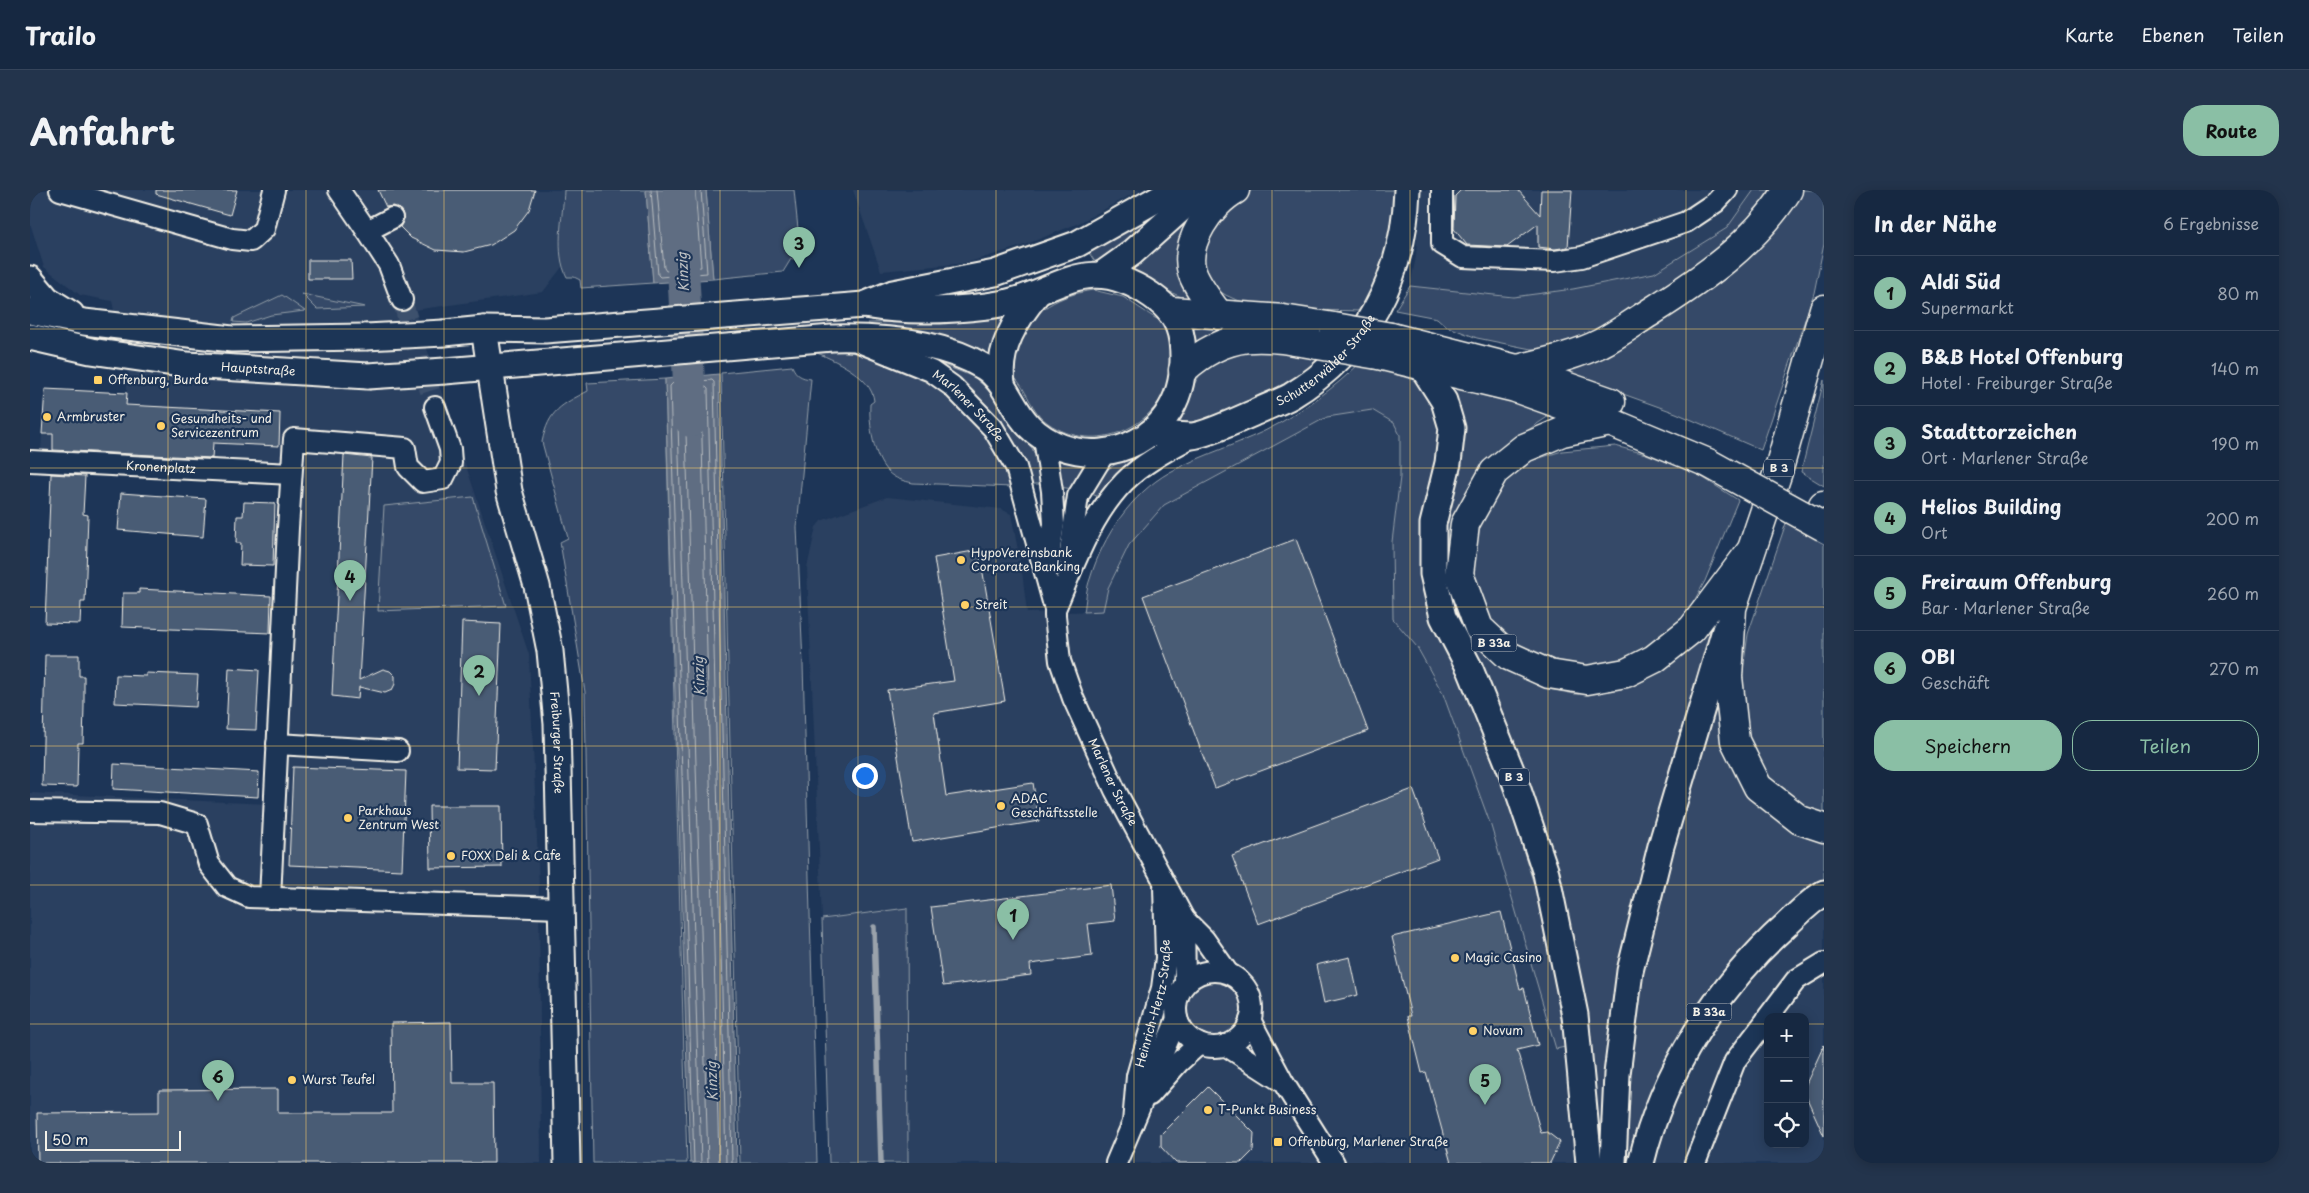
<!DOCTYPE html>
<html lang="de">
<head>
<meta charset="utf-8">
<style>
  :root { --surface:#162841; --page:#23344c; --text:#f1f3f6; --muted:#9ea6b1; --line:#35445a; --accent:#8abfa5 }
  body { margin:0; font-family:"Playpen Sans",sans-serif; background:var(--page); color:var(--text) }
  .controls { position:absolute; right:15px; bottom:15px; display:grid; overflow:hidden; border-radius:10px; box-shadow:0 2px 12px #0003 }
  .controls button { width:45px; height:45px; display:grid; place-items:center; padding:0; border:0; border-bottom:1px solid var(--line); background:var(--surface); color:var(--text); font:25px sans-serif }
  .scale { position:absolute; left:15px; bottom:12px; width:136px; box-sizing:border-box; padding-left:5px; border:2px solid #f4f1e8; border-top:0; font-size:14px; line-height:18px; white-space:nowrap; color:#f4f1e8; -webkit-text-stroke:4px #1d3557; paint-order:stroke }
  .you { position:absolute; left:834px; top:585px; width:18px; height:18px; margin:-12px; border:4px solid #fff; border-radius:50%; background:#1a73e8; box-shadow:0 0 0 8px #1a73e833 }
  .badge { display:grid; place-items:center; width:32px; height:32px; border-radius:50%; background:var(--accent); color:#111; font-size:16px; font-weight:700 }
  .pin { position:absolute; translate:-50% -41px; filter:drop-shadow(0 1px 2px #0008) }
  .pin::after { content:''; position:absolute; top:26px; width:18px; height:15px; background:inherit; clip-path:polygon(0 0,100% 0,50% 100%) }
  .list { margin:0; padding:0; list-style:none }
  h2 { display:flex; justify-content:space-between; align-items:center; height:65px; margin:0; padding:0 20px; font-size:21px }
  h2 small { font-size:16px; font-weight:400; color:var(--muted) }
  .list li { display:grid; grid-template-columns:32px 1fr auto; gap:15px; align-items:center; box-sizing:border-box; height:75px; padding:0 20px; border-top:1px solid var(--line) }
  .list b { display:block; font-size:19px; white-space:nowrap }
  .list p { margin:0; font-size:16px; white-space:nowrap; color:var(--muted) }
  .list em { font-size:16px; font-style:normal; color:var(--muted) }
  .actions { display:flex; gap:10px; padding:15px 20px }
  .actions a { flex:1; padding:11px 0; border:1px solid var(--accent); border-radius:20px; text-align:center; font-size:18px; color:var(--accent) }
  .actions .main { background:var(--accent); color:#111 }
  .icon { flex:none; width:28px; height:28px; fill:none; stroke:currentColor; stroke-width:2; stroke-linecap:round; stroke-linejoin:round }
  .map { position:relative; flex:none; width:1794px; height:973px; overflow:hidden; border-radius:20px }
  header { display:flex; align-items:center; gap:30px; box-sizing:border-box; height:70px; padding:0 25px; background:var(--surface); border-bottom:1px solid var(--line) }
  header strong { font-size:24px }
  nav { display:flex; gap:28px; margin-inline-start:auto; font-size:18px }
  .intro { display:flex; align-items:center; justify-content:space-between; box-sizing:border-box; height:120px; padding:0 30px }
  h1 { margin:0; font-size:35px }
  .button { padding:12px 22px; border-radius:20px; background:var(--accent); color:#111; font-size:18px; font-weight:700 }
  main { display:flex; gap:30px; padding:0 30px }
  aside { flex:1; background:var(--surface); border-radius:20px; box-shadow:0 2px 12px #0003 }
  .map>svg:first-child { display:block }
  .built { fill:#2a4060; fill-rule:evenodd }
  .green { fill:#354a67; stroke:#949ea8 }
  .water { fill:#5e6d82; stroke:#9aa2ab }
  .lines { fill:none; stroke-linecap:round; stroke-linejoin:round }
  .shore { stroke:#b8bcbf; stroke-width:1 }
  .stream { stroke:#9aa2ab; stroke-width:5.5 }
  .river { stroke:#5e6d82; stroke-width:32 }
  .building { fill:#485b74; stroke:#f4f1e8 }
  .minor-tunnel { stroke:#3d516d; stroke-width:20; stroke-dasharray:20 10; stroke-linecap:butt }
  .minor-casing { stroke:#f4f1e8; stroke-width:24 }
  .major-casing { stroke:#f4f1e8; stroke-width:29 }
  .highway-casing { stroke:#f4f1e8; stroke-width:31 }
  .minor { stroke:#1d3557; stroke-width:20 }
  .major { stroke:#1d3557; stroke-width:25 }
  .highway { stroke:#1d3557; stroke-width:28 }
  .major-bridge-casing { stroke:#f4f1e8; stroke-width:29; stroke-linecap:butt }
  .highway-bridge-casing { stroke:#f4f1e8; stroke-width:31; stroke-linecap:butt }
  .major-bridge { stroke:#1d3557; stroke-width:25 }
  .highway-bridge { stroke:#1d3557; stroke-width:28 }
  .grid { fill:none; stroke:#ffd166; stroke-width:1; stroke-opacity:0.55 }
  .poi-dot { fill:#ffd166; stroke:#1d3557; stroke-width:2 }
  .labels { text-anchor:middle; stroke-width:4.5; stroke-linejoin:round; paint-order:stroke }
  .shield { fill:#1d3557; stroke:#b4b9bc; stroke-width:1 }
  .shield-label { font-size:11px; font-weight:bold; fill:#f4f1e8 }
  .street-label { font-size:12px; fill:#f4f1e8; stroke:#1d3557 }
  .poi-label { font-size:12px; fill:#f4f1e8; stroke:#1d3557; text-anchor:start }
  .water-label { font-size:14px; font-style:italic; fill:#c0c3c4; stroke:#1d3557 }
</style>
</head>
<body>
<header>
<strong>Trailo</strong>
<nav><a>Karte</a><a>Ebenen</a><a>Teilen</a></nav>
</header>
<div class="intro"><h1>Anfahrt</h1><a class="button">Route</a></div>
<main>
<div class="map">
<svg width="1794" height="973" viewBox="0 0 1794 973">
  <rect width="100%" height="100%" fill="#1d3557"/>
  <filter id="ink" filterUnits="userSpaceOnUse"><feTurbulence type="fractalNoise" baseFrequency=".02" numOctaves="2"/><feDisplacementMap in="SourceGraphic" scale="10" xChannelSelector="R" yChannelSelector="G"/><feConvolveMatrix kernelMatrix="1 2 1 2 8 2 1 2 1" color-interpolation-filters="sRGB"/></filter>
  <g filter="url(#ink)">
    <g class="built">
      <polygon points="2,0 534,0 529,55 532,77 513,102 384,120 499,465 509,696 511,973 0,973 0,603 239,614 253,293 6,271 7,260 11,260 15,199 97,203 97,181 82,111 50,105 14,77 0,33"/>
      <polygon points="823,0 1110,0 1049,33 992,56 936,73 851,81"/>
      <polygon points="1390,0 1724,0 1697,38 1624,83 1543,99 1483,107 1380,96 1386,67"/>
      <polygon points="1342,220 1364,233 1370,245 1370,287 1362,352 1363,429 1387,457 1413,504 1461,636 1526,859 1535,857 1542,897 1547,973 878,973 877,719 792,729 777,378 786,337 791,331 857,307 971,319 981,324 992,381 997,423 1073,421 1078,398 1099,355 1134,315 1297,227"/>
      <path d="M1794,722V973H1623L1632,937L1669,857L1724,785L1771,738ZM1738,827H1775V954H1738Z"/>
    </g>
    <g class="green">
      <path d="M534,0H616L623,93L551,98L550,90L544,87H537C524,62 533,28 534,0Z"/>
      <polygon points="676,0 764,0 771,68 761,69 753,82 683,89"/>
      <polygon points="1161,0 1084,69 1065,72 1054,55"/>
      <path d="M1222,0H1367L1358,63L1345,99L1328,121C1287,119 1213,125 1183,96C1177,91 1173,80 1169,73L1174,52L1206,10Z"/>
      <polygon points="1724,0 1747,0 1699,50 1639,95 1576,139 1531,156 1501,159 1447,148 1416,136 1407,128 1365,120 1380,96 1483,107 1543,99 1624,83 1697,38"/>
      <polygon points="1773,0 1794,0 1794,54 1784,103 1731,260 1646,223 1515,176 1727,58"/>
      <path d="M1178,10L1167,111C1137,106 1125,89 1098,78Z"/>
      <path d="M1063,100L1093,107L1125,128L1139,134C1143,149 1144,166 1141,183C1129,238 1065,266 1018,233C1005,224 1000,210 992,197C988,190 982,185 977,179C979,170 981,157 986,149C1003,120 1030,105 1063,100Z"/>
      <polygon points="272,104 335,117 287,119"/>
      <polygon points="252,105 275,121 241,125 216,133 203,132 204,128 208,126"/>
      <polygon points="981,128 960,167 888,142 838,136 838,133"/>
      <polygon points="1156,135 1190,138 1160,157"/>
      <path d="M799,160L827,163L899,187L950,233L981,287L982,297L883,293C874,291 865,289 858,282C843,267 839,234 840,214L844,211C842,186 803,169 782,161Z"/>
      <path d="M1242,160L1290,169C1252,203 1199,226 1149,235C1155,221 1158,204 1166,191C1181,165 1215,161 1242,160Z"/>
      <polygon points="903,171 944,187 954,196 964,207 985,242 1002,258 1009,275 1012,294 1000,294 904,175"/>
      <path d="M1330,173L1390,192L1411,232L1402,304L1427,477L1481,621L1517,736L1535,857L1526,859L1461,636L1413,504L1387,457L1363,429L1362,352L1370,287V245L1364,233L1342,220L1297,227L1134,315L1099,355L1078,398L1073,421L1054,422C1056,411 1056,399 1060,389C1073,346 1101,304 1140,282C1175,263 1214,253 1248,234C1278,217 1305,197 1330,173Z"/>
      <path d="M762,176C766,185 771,188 781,189L767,337L773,474L787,973H710L691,183Z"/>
      <path d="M635,189L657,973H563L555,502L530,352L538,348L512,252C519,220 531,215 558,201L557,193Z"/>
      <polygon points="1412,189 1525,222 1486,248 1436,308 1441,440 1456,464 1494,489 1518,499 1545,504 1567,503 1596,497 1623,484 1688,426 1650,550 1573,935 1566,936 1545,760 1516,646 1418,404 1412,375"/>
      <polygon points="1794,190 1794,296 1771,282"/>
      <polygon points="1585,256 1616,264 1664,282 1708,310 1675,391 1657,424 1624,456 1590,472 1562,477 1526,474 1502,464 1466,441 1449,416 1440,386 1444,339 1470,293 1497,272 1532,261"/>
      <polygon points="1119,264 1072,308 1056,302 1075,281 1086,274"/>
      <polygon points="1025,269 1057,277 1043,299 1029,297"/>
      <polygon points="443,307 476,416 348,421 354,316"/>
      <polygon points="1756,333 1794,354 1794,629 1749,607 1721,568 1710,501 1718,444"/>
      <path d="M1687,501L1700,564L1794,650V692L1733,740L1705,769L1652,842L1603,973H1592C1596,918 1600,862 1609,807C1626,703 1659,602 1687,501Z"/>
      <polygon points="877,718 878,973 799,973 792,729"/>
      <circle cx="1185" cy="819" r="28"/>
    </g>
    <g class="water">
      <polygon points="616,0 676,0 683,89 623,93"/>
      <polygon points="689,184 707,973 660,973 635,189"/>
    </g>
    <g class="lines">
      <g class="shore">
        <polyline points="621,0 628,85 630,87 677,83 671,0"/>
        <polyline points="627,0 634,78 636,81 671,77 665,0"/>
        <polyline points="635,0 640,70 643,73 663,70 657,0"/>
        <polyline points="664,973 640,196 643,193 682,190 684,192 702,973"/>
        <polyline points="671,973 647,202 649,199 676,197 678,199 696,973"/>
        <polyline points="678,973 655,209 656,206 668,205 671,207 689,973"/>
      </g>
      <polyline class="stream" points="844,737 851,973"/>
      <polyline class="river" points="649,0 661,231"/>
    </g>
    <g class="building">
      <polygon points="126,0 207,0 200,25 126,4"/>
      <polygon points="348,0 505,0 499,20 484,40 461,55 434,62 406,60 381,48 370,37 374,29 372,22 363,16 356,17"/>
      <polygon points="1431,0 1488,0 1510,25 1511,0 1542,0 1538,57 1525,59 1508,57 1508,34 1477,57 1437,55 1424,39 1425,6"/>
      <polygon points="278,70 321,70 322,89 278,89"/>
      <polygon points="15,199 97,203 96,215 250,223 249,256 183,253 182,268 23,260 23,244 12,244"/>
      <polygon points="314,265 342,268 329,490 353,479 360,481 365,486 365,494 362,500 355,503 329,497 328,509 302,506"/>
      <polygon points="21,284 55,286 53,324 58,325 55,412 51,412 50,434 15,433"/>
      <polygon points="91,303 176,309 173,347 88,340"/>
      <polygon points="214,312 245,313 243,376 210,375 211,353 206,353 207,326 213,326"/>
      <polygon points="1266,349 1338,541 1185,598 1113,406"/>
      <polygon points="949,360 975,511 904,523 916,606 1003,593 1009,631 882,652 857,500 924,491 904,368"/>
      <polygon points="109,399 241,406 240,443 92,437 93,403 109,403"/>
      <polygon points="432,432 471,434 465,579 427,578"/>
      <polygon points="15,465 49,465 49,486 54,486 54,516 53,553 48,553 47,597 12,596"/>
      <polygon points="199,478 229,480 226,540 196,539"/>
      <polygon points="116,483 168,485 166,517 85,513 86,485 116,486"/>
      <polygon points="84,574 229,582 228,607 83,599"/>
      <polygon points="263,577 376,581 372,680 259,675"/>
      <polygon points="1383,599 1408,668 1228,734 1202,666"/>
      <polygon points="399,616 471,616 472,677 400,678"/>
      <polygon points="1081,695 1085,731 1058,734 1062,766 1000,774 1001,785 913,796 901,717"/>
      <polygon points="1471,722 1490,799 1494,798 1508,855 1487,860 1511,943 1517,942 1530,952 1520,973 1421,973 1396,882 1392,883 1378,826 1381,826 1362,747"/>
      <polygon points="1320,767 1328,805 1294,813 1286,775"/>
      <polygon points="421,832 422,893 463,893 464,973 8,973 7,923 129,922 129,900 248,899 248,923 362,923 361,833"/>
      <polygon points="1794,855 1794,946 1775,904 1775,896"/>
      <polygon points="1178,897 1224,943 1223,961 1211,973 1146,973 1131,957 1131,944"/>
    </g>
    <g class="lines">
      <polyline class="minor-tunnel" points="372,110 400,201"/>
      <g class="minor-casing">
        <g id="minor">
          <polyline points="30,0 202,49 221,51 234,39 244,0"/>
          <polyline points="309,0 337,41"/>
          <polyline points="1412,0 1412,54 1433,67 1525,71 1552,67 1656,32 1686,12 1697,0"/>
          <polyline points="362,28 337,41 359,75 372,110"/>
          <path id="s1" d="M829,152L901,181L922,196L963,238L986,277L1025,419"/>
          <path id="s2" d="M1164,246C1140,259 1114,272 1094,292C1060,327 1044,375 1025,419V426L1030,471L1043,508L1085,600L1154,729L1174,749L1198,783"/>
          <polyline points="1014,248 1022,301 1024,334 1017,377"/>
          <path id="s3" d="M0,271L261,284"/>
          <polyline points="1039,369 1048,306 1075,262"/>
          <polyline points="247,554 368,561"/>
          <polyline points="0,621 130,623 167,634 179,674 197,697 219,707 530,718"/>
          <polyline points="240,708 258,338 264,249 375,258 378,277 393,292 413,289 421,273 420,259 405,217"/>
          <polyline points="1154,729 1155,793"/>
          <circle cx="1184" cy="819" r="38"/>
          <polyline points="1738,827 1766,790 1794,773"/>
          <polyline points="1220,830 1253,892 1304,973"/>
          <polyline points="1195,855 1251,891"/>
          <polyline points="1120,905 1149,872 1169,854"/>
          <path id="s4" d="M1103,933L1107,886L1132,798L1136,768L1134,697"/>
          <polyline points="1086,973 1147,829"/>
          <polyline points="1665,973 1705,871 1738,828"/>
        </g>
      </g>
      <g class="major-casing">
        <g id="major">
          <polyline points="1071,85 1102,63 1172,0"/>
          <polyline points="0,89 17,109 41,124"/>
          <polyline points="834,115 863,103 965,83 1047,54 1143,0"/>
          <polyline points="0,121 54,132 202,149 336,147"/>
          <path id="s5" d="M454,139L479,301L507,396L520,461L527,534L537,973"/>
          <path d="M414,143L454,139L515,140L834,115C874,122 917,121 957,116C1025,109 1051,58 1121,105C1138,117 1149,129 1152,151C1155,177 1152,204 1136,226C1105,270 1037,275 999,236C981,218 976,191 954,177C911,151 851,147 802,148L415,181"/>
          <path id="s6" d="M0,147L61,161L157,175L338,186"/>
          <polyline points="1391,175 1414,211 1422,238 1418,273 1403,334 1403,384 1413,427 1440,479 1483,585 1516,683 1545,825 1559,973"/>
          <path d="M972,193C967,159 986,129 1007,104"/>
          <path id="s7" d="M1120,243C1134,244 1149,246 1162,246C1176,245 1212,228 1226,222C1238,216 1250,212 1261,206C1337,160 1374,87 1377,0"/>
          <polyline points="1583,973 1587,884 1600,781 1631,656 1695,440"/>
          <path d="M1611,973C1633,882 1687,797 1756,735C1768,724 1780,711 1794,703"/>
        </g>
      </g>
      <g class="highway-casing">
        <g id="highway">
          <polyline points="1794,119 1748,282 1702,418 1698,487 1705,551 1728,597 1770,630 1794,638"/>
          <polyline points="1141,121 1253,129 1304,137"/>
          <path d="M1189,125C1180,112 1167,97 1162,82C1153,53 1181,13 1205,0"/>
          <polyline points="1361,147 1487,179 1581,212"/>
          <polyline points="1348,165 1485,198 1580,232 1678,273"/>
          <path d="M1487,179C1515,172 1545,166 1571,153C1588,144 1603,133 1619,123C1674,88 1723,55 1758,0"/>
          <path d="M1153,180C1198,139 1232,145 1288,155"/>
          <polyline points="1580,232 1532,242 1494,258 1464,282 1435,334 1429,384 1449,438 1479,466 1519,484 1557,490 1596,483 1624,469 1662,439 1720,362"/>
          <polyline points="1793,315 1794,316"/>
        </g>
      </g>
      <use href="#minor" class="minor"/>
      <use href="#major" class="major"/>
      <use href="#highway" class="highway"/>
      <g class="major-bridge-casing">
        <g id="major-bridge">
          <polyline points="336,147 414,143"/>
          <polyline points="338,186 415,181"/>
        </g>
      </g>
      <g class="highway-bridge-casing">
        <g id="highway-bridge">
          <polyline points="1304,137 1361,147"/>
          <polyline points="1288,155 1348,165"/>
          <polyline points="1678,273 1794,337"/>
        </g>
      </g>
      <use href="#major-bridge" class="major-bridge"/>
      <use href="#highway-bridge" class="highway-bridge"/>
    </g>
  </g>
  <path class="grid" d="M138,0V973M276,0V973M414,0V973M552,0V973M690,0V973M828,0V973M966,0V973M1104,0V973M1242,0V973M1380,0V973M1518,0V973M1656,0V973M0,139H1794M0,278H1794M0,417H1794M0,556H1794M0,695H1794M0,834H1738M1775,834H1794"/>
  <g class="poi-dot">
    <rect x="63" y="185" width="10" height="10" rx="2.5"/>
    <circle cx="17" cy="227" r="5"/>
    <circle cx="131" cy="236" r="5"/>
    <circle cx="931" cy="370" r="5"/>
    <circle cx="935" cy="415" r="5"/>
    <circle cx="971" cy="616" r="5"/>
    <circle cx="318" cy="628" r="5"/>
    <circle cx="421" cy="666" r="5"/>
    <circle cx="1425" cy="768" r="5"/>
    <circle cx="1443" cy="841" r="5"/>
    <circle cx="262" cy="890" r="5"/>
    <circle cx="1178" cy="920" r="5"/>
    <rect x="1243" y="947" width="10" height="10" rx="2.5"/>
  </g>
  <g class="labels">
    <g class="shield">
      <rect x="1734" y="269.5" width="30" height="17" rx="4"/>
      <rect x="1441.5" y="444.5" width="45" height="17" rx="4"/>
      <rect x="1469" y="578.5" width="30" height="17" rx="4"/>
      <rect x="1656.5" y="813.5" width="45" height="17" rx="4"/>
    </g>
    <g class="shield-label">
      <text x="1749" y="282">B 3</text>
      <text x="1464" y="457">B 33a</text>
      <text x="1484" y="591">B 3</text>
      <text x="1679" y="826">B 33a</text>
    </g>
    <g class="street-label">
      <text dy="4" stroke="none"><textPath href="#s7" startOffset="199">Schutterwälder Straße</textPath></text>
      <text dy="4" stroke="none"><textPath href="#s6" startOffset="231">Hauptstraße</textPath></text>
      <text dy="4" stroke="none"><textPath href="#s1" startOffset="129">Marlener Straße</textPath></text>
      <text dy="4" stroke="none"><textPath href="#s3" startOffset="131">Kronenplatz</textPath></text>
      <text dy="4" stroke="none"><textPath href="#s5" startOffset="421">Freiburger Straße</textPath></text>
      <text dy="4" stroke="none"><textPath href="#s2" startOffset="414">Marlener Straße</textPath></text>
      <text dy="4" stroke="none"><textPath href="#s4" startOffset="122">Heinrich-Hertz-Straße</textPath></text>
    </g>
    <g class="poi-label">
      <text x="78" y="194">Offenburg, Burda</text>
      <text x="27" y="231">Armbruster</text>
      <text x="141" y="233">Gesundheits- und<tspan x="141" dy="14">Servicezentrum</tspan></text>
      <text x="941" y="367">HypoVereinsbank<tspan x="941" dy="14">Corporate Banking</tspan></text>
      <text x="945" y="419">Streit</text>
      <text x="981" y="613">ADAC<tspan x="981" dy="14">Geschäftsstelle</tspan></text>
      <text x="328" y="625">Parkhaus<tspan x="328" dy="14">Zentrum West</tspan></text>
      <text x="431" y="670">FOXX Deli &amp; Cafe</text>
      <text x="1435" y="772">Magic Casino</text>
      <text x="1453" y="845">Novum</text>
      <text x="272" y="894">Wurst Teufel</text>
      <text x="1188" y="924">T-Punkt Business</text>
      <text x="1258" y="956">Offenburg, Marlener Straße</text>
    </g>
    <g class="water-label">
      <text transform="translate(653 82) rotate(-93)" y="5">Kinzig</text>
      <text transform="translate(669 486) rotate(-92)" y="5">Kinzig</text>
      <text transform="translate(682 891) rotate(-92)" y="5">Kinzig</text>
    </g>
  </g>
</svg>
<div class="controls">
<button>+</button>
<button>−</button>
<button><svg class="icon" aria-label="locate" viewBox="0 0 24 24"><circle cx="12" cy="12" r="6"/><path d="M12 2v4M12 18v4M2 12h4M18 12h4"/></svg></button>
</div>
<div class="scale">50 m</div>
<div class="you"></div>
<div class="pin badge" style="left:983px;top:750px">1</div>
<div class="pin badge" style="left:449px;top:506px">2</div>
<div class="pin badge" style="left:769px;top:78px">3</div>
<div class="pin badge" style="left:320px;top:411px">4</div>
<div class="pin badge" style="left:1455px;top:915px">5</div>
<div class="pin badge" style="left:188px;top:911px">6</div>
</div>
<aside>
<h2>In der Nähe<small>6 Ergebnisse</small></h2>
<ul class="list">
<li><span class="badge">1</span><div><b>Aldi Süd</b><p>Supermarkt</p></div><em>80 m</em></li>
<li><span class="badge">2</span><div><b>B&amp;B Hotel Offenburg</b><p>Hotel · Freiburger Straße</p></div><em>140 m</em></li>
<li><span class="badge">3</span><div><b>Stadttorzeichen</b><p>Ort · Marlener Straße</p></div><em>190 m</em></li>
<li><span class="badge">4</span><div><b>Helios Building</b><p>Ort</p></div><em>200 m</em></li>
<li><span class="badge">5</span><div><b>Freiraum Offenburg</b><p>Bar · Marlener Straße</p></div><em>260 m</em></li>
<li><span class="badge">6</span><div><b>OBI</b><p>Geschäft</p></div><em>270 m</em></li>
</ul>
<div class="actions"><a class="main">Speichern</a><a>Teilen</a></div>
</aside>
</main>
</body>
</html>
